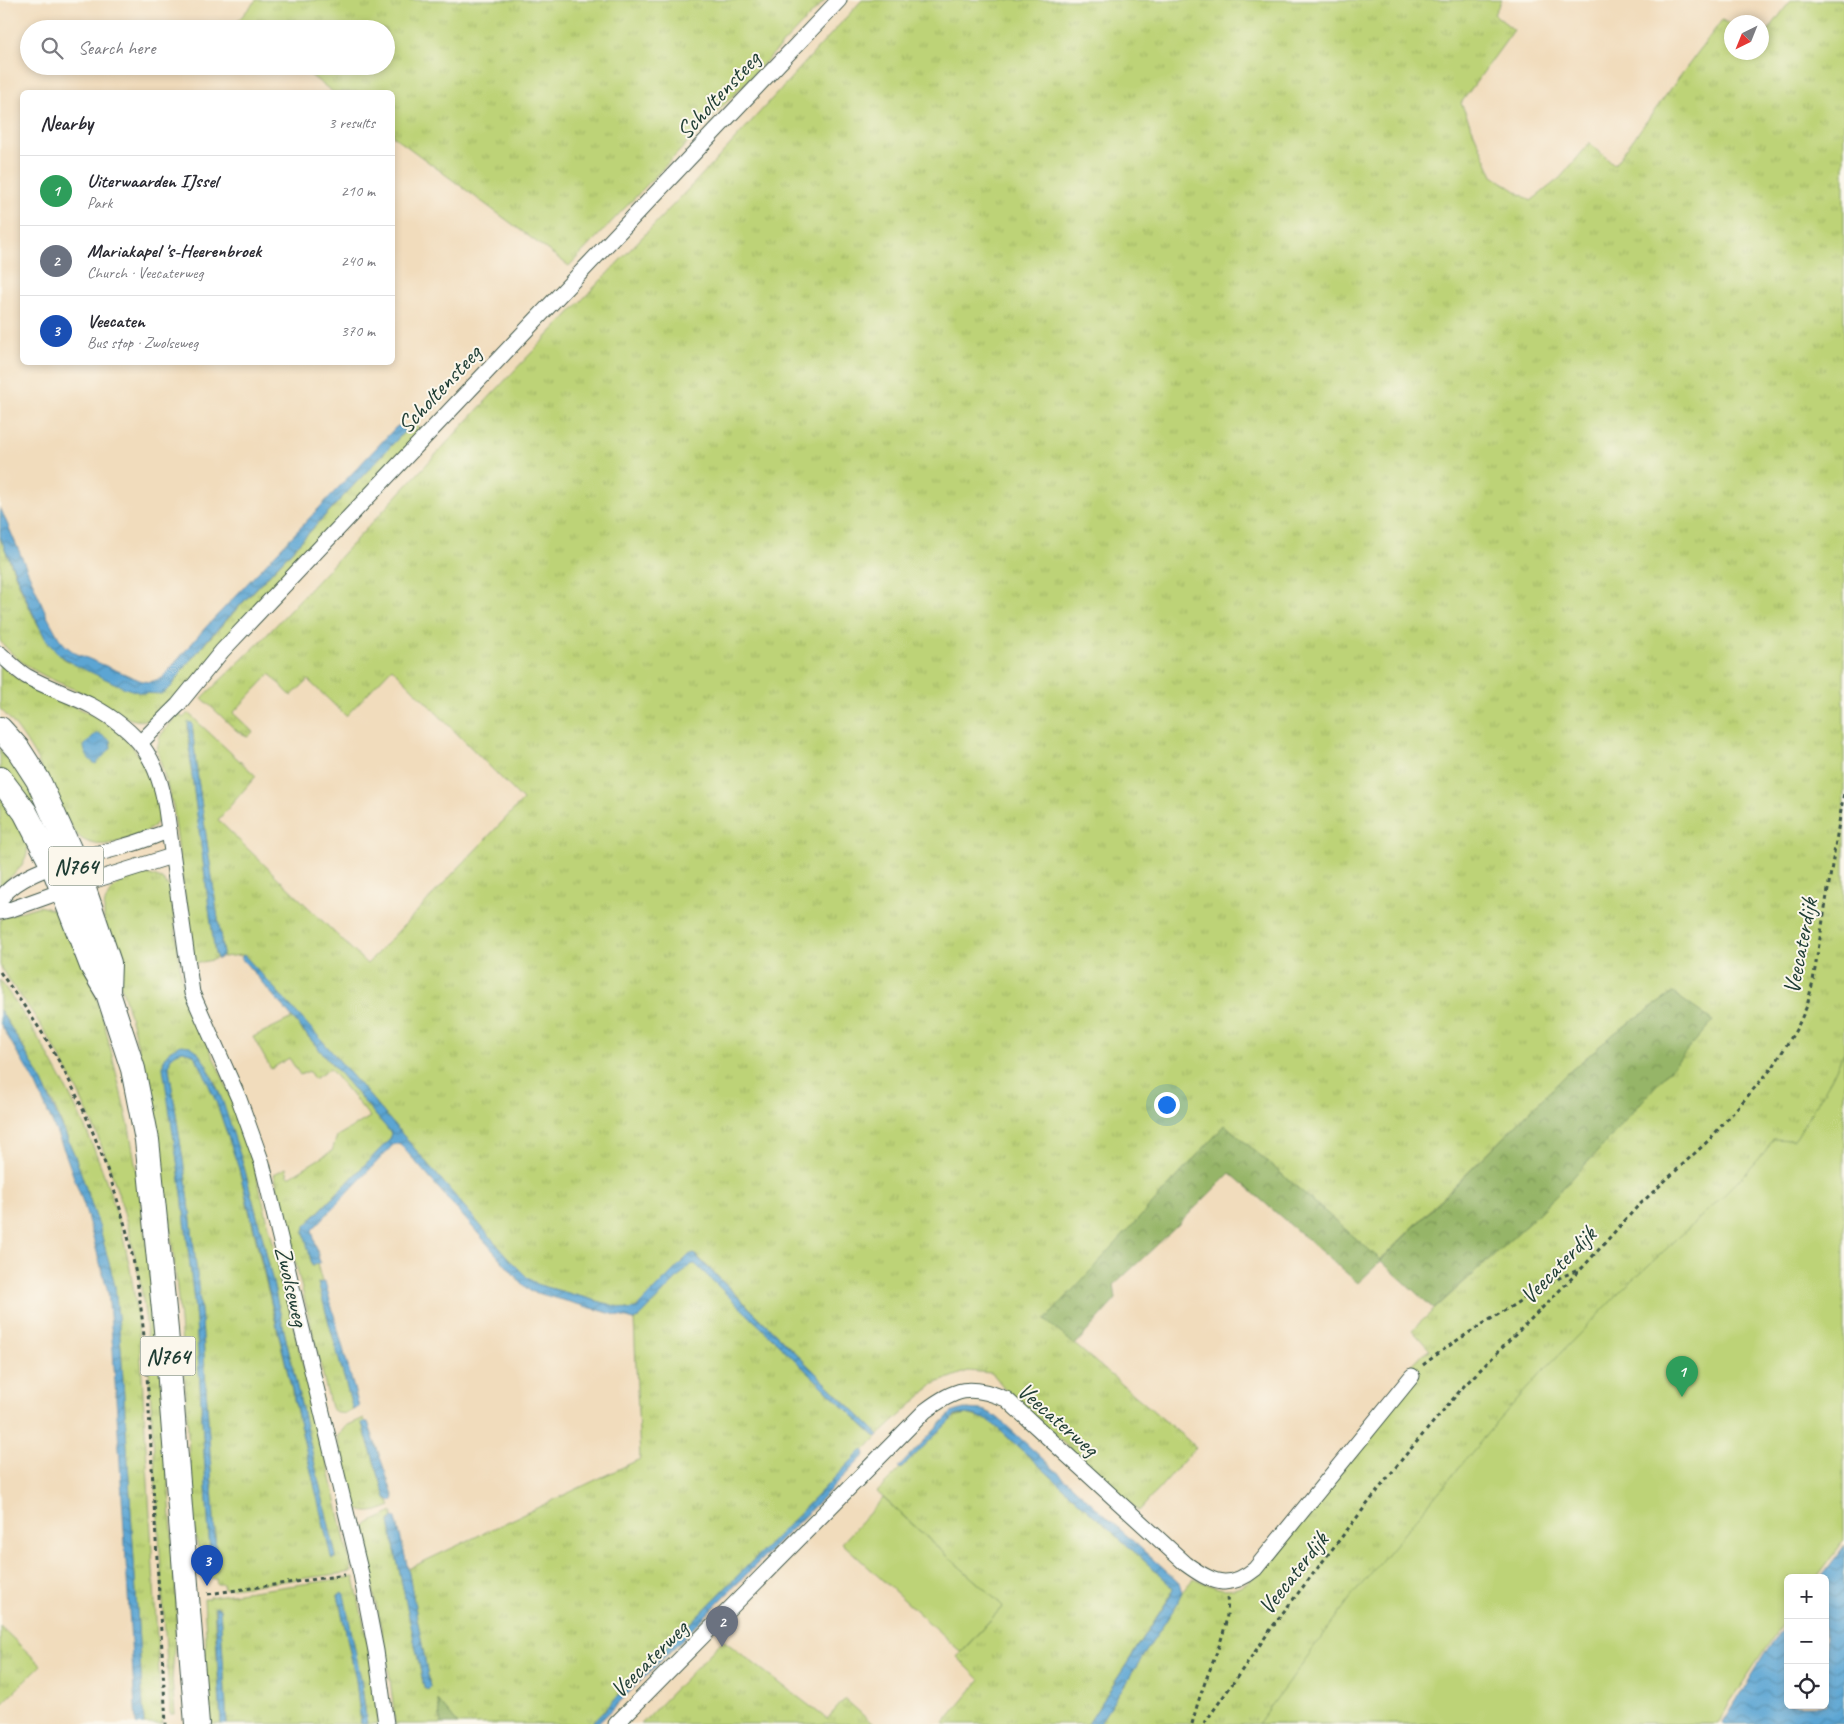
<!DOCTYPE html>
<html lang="en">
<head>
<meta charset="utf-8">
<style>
  :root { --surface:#fff; --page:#f2f2f3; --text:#2b2b33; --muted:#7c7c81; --line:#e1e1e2; --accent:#d93025 }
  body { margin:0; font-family:Caveat,sans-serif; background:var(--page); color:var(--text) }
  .controls { position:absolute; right:15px; bottom:15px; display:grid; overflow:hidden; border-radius:8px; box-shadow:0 2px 8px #0003 }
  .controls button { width:45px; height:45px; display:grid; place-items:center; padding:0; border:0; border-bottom:1px solid var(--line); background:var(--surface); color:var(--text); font:25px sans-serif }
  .compass { position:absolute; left:1724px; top:15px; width:45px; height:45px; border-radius:50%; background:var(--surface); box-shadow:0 2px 8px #0003; rotate:223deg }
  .you { position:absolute; left:1166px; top:1104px; width:18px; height:18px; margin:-12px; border:4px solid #fff; border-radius:50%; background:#1a73e8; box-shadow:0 0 0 8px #1a73e833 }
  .badge { display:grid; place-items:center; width:32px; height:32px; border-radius:50%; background:var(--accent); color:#fff; font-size:16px; font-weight:700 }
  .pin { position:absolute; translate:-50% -41px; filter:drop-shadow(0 1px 2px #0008) }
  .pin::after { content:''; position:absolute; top:26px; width:18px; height:15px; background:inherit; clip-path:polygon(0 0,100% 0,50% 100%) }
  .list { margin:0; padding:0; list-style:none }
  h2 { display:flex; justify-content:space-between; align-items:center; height:65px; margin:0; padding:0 20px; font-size:21px }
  h2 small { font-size:16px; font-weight:400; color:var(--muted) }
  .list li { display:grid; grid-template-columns:32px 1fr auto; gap:15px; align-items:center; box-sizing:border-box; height:70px; padding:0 20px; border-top:1px solid var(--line) }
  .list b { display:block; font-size:19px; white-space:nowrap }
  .list p { margin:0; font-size:16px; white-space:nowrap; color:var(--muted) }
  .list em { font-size:16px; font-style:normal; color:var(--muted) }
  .icon { flex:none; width:28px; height:28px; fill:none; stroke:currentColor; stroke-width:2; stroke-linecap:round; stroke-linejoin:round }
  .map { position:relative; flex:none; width:1844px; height:1724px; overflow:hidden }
  .search { position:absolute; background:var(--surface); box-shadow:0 2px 8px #0003; left:20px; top:20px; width:375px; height:55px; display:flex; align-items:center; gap:12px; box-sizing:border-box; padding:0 18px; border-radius:28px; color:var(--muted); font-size:19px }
  .panel { position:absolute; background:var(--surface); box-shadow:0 2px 8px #0003; left:20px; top:90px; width:375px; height:275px; border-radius:8px }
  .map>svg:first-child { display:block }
  .grass { fill:url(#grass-tufts); stroke:#6e8856; fill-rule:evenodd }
  .forest { fill:url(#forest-crowns); stroke:#5a794e }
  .park { fill:#bdd377; stroke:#6e8856 }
  .water { fill:url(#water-waves); stroke:#3d7184 }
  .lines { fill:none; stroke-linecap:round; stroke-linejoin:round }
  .street-casing { stroke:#3e5548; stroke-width:17 }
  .primary-casing { stroke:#3e5548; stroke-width:26 }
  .path { stroke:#3e5548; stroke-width:3; stroke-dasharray:4 4; stroke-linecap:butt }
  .street { stroke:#fff; stroke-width:15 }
  .primary { stroke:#fff; stroke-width:24 }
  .labels { text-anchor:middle; stroke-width:4; stroke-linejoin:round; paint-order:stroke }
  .shield { fill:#fbf7ec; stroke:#61756b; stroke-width:1 }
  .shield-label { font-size:22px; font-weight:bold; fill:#1f3d34 }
  .street-label { font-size:24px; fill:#1f3d34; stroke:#fbf7ec }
</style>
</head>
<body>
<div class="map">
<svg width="1844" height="1724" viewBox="0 0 1844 1724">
  <defs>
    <pattern id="grass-tufts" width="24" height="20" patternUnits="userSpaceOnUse" patternTransform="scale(1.25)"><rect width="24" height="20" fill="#bdd377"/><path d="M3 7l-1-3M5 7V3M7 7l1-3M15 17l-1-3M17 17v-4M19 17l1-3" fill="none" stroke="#a2b668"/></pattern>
    <pattern id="forest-crowns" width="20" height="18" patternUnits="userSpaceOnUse" patternTransform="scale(1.25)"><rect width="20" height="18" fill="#96b568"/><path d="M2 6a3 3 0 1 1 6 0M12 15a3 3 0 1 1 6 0" fill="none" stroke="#7a9456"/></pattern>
    <pattern id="water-waves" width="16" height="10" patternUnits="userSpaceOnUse" patternTransform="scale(1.25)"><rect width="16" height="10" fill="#5ba5d3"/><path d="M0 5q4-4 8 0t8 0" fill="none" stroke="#4b88ac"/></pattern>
  </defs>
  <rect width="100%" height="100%" fill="#fbf7ec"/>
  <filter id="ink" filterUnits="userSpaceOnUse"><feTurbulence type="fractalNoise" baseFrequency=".02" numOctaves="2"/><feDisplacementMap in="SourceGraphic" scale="10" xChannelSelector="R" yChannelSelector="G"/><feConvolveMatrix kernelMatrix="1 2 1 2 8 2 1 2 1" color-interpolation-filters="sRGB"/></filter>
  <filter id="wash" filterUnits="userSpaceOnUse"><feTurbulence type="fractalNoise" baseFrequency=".0096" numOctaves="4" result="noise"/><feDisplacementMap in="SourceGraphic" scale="20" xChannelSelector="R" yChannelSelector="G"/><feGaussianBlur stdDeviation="1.12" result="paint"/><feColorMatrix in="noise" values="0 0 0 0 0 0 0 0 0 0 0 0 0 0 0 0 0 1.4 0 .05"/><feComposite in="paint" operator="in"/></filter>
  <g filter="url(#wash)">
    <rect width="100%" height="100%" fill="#f1dcbc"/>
    <g class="grass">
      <polygon points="256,0 825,0 569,266 393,136 392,92 333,92 298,66 386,66 386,29 247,29 237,22"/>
      <path d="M862,0H1502L1494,14L1514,30L1461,103L1493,176L1531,201L1560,178L1590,143L1614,165L1722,20L1731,25L1732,52H1762V39L1791,0H1844V1150L1788,1578L1714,1724H1099L1177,1604L1182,1592L1194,1578C1221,1591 1231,1595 1256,1576L1418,1375L1410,1367L1423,1353L1430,1350L1412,1330L1534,1218L1600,1149L1712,1021L1673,993L1616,1032L1568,1073L1380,1260L1225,1125L1046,1320L1196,1447L1139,1511L1009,1394L994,1375L991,1373L968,1371L934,1384L879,1435L697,1256L637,1307L630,1310L539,1285L529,1279L510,1260L319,1037L243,955L222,957L223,954L196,765L192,723L188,725L191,768L215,954L217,958L212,960L197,963L193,959L173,806L157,750L160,736L178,714L183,718L188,713L256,776L218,820L367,964L523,800L392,668L346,716L308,680L291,696L270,674L233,713L253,732L248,737L237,731L202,698L263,639L514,371L718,158Z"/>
      <path d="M416,424L421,432L166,709C157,716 147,723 135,720C122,718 113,707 101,702C62,681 30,677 0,641V537C16,574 34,633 64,659L125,688L171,687L183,669L209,639L405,431Z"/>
      <path d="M0,664C51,714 117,699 150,777C155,788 161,803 160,814C159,826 146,832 136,836C118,842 101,850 82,839C69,832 43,770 34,754C24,737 14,722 0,709Z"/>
      <polygon points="0,749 21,771 54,831 43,836 0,772"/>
      <polygon points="0,789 28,843 27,854 21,867 0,887"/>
      <path d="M144,873L162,879L170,888L181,974L186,997L230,1094L250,1149L333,1487L352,1572L224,1589L223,1584H217L216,1579L203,1578C201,1558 195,1539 193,1519C189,1468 188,1418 184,1368C178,1294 171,1219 158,1146C150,1100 141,1054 128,1009C120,978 103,944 104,911C104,890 125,875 144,873ZM170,1050H196L206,1064L218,1089L244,1167L262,1235L336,1556L335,1558L332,1559L239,1169L217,1104L201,1067L193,1054L183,1051C173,1053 169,1058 169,1068L188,1193L202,1320L217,1569H211L196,1320L182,1194L163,1062Z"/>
      <path d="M39,906L53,910L61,915L83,957L104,1022L129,1127L140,1192L159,1340L177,1609L172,1680L175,1714H170L146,1323C136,1237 110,1155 71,1078C59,1054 45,1031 30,1009C24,1000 2,973 0,965C0,956 0,931 0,920L4,917Z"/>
      <path d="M0,980C58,1062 104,1152 126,1250C141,1315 142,1382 146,1448C151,1540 157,1632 162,1724H144L121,1348L115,1286L100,1229L75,1156L53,1103L21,1043L0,1010Z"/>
      <path d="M292,1018L391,1133L389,1140L311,1219L312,1265L317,1264L322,1282L318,1283L353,1410C344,1415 339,1415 331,1408L274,1174L286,1168L288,1176H291L332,1151L337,1136L370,1117L330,1069L314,1079L309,1071L300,1075L289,1058L271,1069L253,1037Z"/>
      <path d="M694,1263L697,1264L873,1435L877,1437L864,1451H861L591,1724H458L438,1701L441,1724H395C390,1659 374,1594 360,1531L369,1523L393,1512V1517L389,1522L424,1687L426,1690L430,1687L408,1569L640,1459L634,1320L639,1318L690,1265Z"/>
      <polygon points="965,1414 982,1418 993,1424 1170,1584 1173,1588 1170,1596 1088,1724 943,1724 980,1680 957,1657 1003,1606 877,1492 952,1418"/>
      <path d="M364,1418L365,1422L362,1424L386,1498L391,1506C379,1511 366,1516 355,1507L337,1437L346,1426Z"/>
      <polygon points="354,1577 368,1644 379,1724 367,1724 361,1679 338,1595 356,1680 361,1724 227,1724 220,1608 218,1606 214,1608 221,1724 203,1724 206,1635 204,1599 209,1599 209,1597"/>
      <polygon points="0,1626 41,1665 0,1706"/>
      <polygon points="723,1640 827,1719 845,1699 873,1724 641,1724"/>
    </g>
    <g class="forest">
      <polygon points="1673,993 1713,1021 1600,1149 1534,1218 1434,1309 1381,1261 1358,1283 1230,1173 1174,1229 1114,1285 1116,1299 1075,1345 1045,1320 1225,1125 1381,1260 1568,1073 1616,1032"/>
      <polygon points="438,1700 458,1724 441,1724"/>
    </g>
    <g class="park">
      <polygon points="1844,1052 1844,1540 1816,1578 1788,1578 1788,1615 1728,1705 1718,1724 1258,1724 1352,1596 1497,1422 1542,1372 1623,1289 1720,1199 1748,1171 1766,1151 1773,1139 1793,1140 1796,1138 1831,1079"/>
      <polygon points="883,1498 1003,1606 961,1652 842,1543"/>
    </g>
    <g class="water">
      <polygon points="400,425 402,426 405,431 209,638 183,669 171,687 162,694 141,693 125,688 73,664 56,652 45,638 30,607 0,537 0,507 48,618 59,638 66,646 75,653 142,681 150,682 162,678 205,628 396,427"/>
      <polygon points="188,722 192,723 196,765 223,954 218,960 215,954 191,768"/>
      <path d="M98,733L110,740L111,748L96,764C89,761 84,753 84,746L94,735Z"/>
      <polygon points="243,955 245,956 319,1037 510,1260 529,1279 539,1285 630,1310 637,1307 690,1254 694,1254 879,1435 877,1437 873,1435 695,1264 690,1265 639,1318 634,1320 530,1291 523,1285 399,1143 393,1145 312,1230 320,1263 312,1265 304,1232 305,1226 389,1140 391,1133 241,958"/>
      <polygon points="0,1010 38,1073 75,1156 100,1229 115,1286 121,1348 144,1724 136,1724 113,1350 108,1292 84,1205 64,1150 36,1085 0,1023"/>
      <path d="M182,1045L190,1046L196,1050L206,1064L223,1102L244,1167L262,1235L336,1556L335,1558L332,1559L331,1557L256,1236L239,1169L217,1104L201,1067L193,1054L183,1051C173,1053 169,1058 169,1068L188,1193L202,1320L217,1569L216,1571L211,1569L196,1320L182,1194L163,1068C163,1055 170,1048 182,1045Z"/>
      <polygon points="325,1282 359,1407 353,1410 318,1283"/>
      <path d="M964,1409L983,1410L997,1417L1179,1583L1182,1592L1177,1604L1099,1724H1088L1170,1597L1173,1588L1170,1584L993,1424C981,1417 970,1411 955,1416L900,1470L898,1468L951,1413Z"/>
      <polygon points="365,1422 368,1422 394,1498 391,1502 386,1498 362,1423"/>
      <polygon points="864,1450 865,1455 598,1724 591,1724 861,1451"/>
      <polygon points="393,1517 396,1518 408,1569 430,1687 428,1690 424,1687 389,1522"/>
      <polygon points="1844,1546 1844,1724 1722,1724 1772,1643 1788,1622 1788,1705 1825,1705 1825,1578 1820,1578"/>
      <polygon points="342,1592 344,1594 361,1679 367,1724 361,1724 356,1680 338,1595"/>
      <polygon points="215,1606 220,1608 227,1724 221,1724"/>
    </g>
  </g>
  <g filter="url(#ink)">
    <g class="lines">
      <g class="street-casing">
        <g id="street">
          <path d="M0,654C8,661 17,670 26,676C47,688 71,695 92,706C138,731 158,758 166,809L192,993L239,1099L262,1163L361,1574L376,1651L386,1724"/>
          <polyline points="141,742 178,705 222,651 839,0"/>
          <path d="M0,900C21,867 90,857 125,846C140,842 154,836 169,831"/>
          <polyline points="0,912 12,909 82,884 172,856"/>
          <path d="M616,1724L925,1411C956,1388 970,1384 1006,1399L1186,1564C1211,1582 1228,1591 1255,1569L1412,1376"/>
        </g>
      </g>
      <g class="primary-casing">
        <g id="primary">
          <polyline points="0,729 18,749 38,780 74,860 109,963 108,991"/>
          <polyline points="0,779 25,812 53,866 92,966 108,993 133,1069 147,1140 166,1330 197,1724"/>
        </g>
      </g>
      <g class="path">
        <path d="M0,972C17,996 34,1019 49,1044C83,1101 108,1165 126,1229C145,1300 147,1376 151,1448C156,1540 161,1632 166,1724"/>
        <path d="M1423,1365C1451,1343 1481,1325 1512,1306C1533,1292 1555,1278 1579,1270"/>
        <polyline points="208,1594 345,1575"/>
        <path d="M1192,1724C1195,1713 1198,1701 1202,1691C1211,1663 1231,1627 1227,1598"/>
        <polyline points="1204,1724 1278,1619 1403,1458 1464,1386 1584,1266 1637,1207 1709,1140 1773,1067 1797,1028 1807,1006 1813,981 1844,792"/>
      </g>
      <use href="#street" class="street"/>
      <use href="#primary" class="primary"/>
    </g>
  </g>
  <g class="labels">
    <g class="shield">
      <rect x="48.5" y="846.5" width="55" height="39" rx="4"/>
      <rect x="140.5" y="1336.5" width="55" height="39" rx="4"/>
    </g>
    <g class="shield-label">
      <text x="76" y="874">N764</text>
      <text x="168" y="1364">N764</text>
    </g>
    <g class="street-label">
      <text transform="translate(718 95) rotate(-47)" y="8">Scholtensteeg</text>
      <text transform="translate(439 389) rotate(-47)" y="8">Scholtensteeg</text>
      <text transform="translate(1800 946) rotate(-79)" y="8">Veecaterdijk</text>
      <text transform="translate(1558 1265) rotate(-46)" y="8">Veecaterdijk</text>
      <text transform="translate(292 1286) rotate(77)" y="8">Zwolseweg</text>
      <text transform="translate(1058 1419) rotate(41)" y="8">Veecaterweg</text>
      <text transform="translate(1293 1573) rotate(-52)" y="8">Veecaterdijk</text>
      <text transform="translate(649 1659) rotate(-45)" y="8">Veecaterweg</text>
    </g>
  </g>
</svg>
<div class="controls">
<button>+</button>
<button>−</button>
<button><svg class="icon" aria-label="locate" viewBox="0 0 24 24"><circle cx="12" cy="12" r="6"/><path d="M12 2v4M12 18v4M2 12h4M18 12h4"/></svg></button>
</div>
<svg class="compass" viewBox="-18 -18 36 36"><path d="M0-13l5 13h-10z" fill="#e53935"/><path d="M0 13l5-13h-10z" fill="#7c7c81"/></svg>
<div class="you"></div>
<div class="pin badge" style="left:1682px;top:1397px;background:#2e9e5b">1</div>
<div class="pin badge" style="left:722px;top:1647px;background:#6b7280">2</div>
<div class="pin badge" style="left:207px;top:1586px;background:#1a4fb4">3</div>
<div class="search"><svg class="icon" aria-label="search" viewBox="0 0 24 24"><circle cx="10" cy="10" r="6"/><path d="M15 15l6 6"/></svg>Search here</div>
<section class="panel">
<h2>Nearby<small>3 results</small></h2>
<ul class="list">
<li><span class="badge" style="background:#2e9e5b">1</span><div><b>Uiterwaarden IJssel</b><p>Park</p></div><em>210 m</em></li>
<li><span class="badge" style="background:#6b7280">2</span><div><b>Mariakapel 's-Heerenbroek</b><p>Church · Veecaterweg</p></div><em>240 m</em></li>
<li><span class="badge" style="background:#1a4fb4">3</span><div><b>Veecaten</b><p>Bus stop · Zwolseweg</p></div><em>370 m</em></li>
</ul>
</section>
</div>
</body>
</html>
